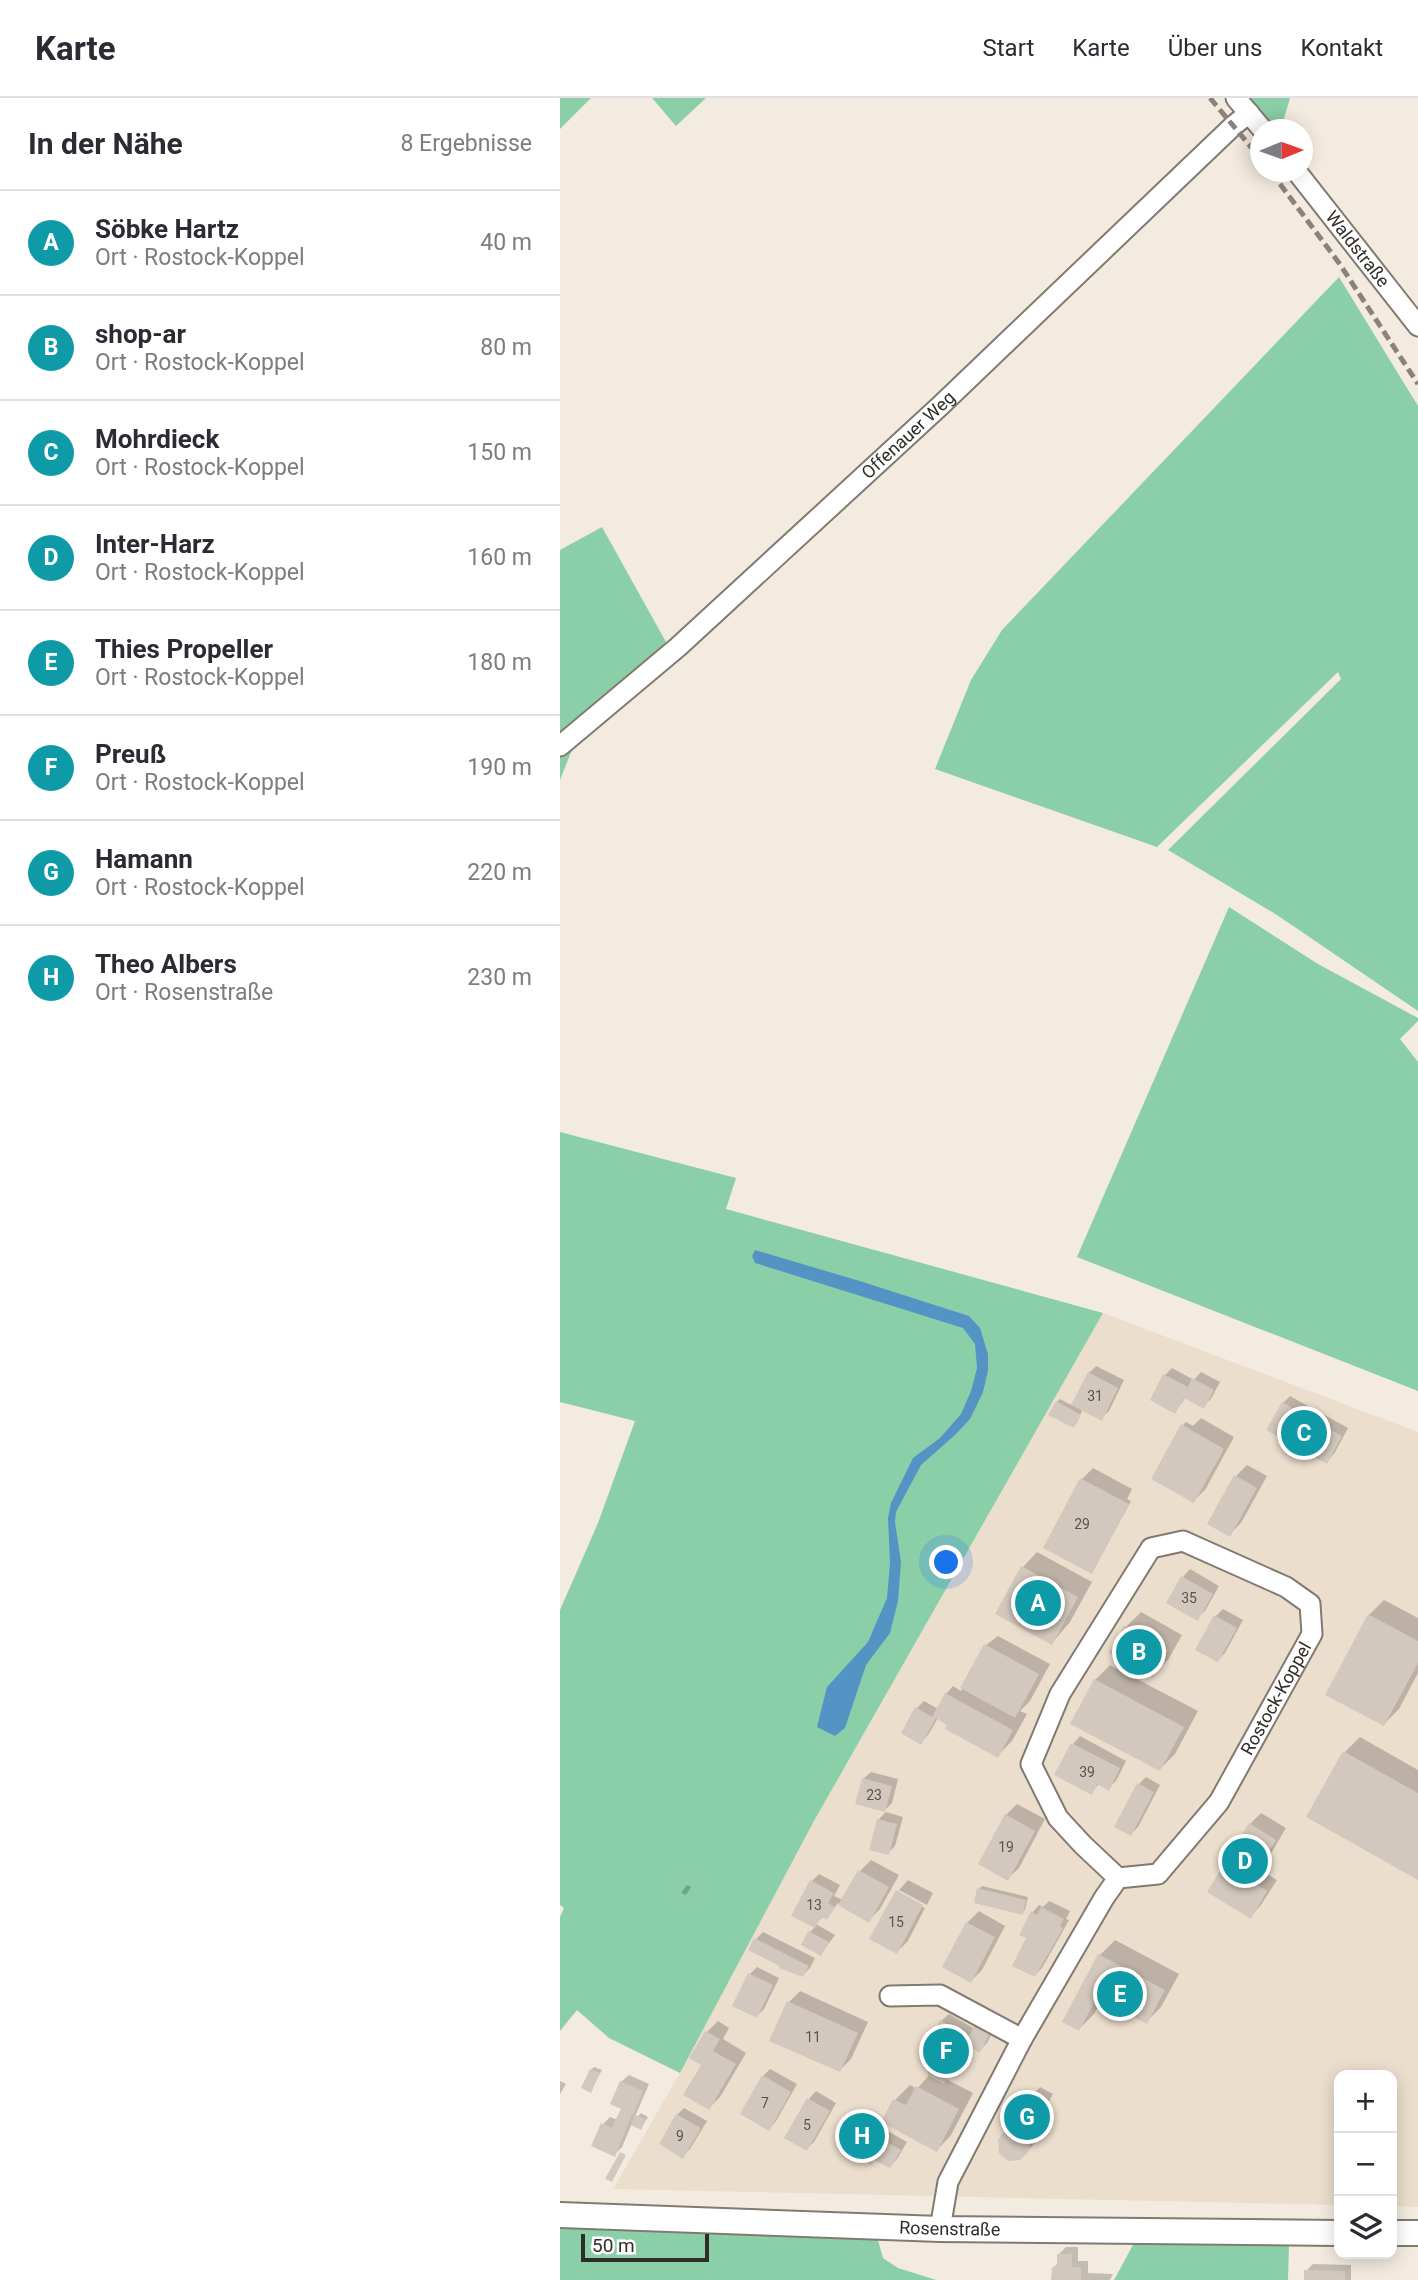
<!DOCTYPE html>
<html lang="de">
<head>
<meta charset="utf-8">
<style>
  :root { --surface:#fff; --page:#f7f7f7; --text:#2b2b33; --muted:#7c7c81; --line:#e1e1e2; --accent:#ea580c }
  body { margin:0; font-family:Roboto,sans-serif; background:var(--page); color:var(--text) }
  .controls { position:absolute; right:21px; bottom:21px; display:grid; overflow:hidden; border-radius:14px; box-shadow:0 4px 18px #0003 }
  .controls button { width:63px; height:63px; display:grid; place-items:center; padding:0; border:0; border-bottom:2px solid var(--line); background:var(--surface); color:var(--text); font:35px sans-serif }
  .compass { position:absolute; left:690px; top:21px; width:63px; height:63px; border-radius:50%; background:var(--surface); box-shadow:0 4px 18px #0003; rotate:89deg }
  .scale { position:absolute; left:21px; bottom:18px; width:128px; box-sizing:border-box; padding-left:7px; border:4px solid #302d28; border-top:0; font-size:19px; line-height:24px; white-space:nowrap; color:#302d28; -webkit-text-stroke:5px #fff; paint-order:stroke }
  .you { position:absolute; left:387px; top:1465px; width:24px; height:24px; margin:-18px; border:5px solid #fff; border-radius:50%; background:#1a73e8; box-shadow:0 0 0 10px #1a73e833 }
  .badge { display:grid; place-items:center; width:46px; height:46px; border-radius:50%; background:var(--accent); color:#fff; font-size:23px; font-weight:700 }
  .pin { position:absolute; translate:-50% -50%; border:4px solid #fff; box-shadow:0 2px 7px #0006 }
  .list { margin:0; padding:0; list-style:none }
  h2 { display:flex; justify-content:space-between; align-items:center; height:91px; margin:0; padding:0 28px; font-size:30px }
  h2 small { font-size:23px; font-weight:400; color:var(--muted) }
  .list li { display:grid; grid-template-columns:46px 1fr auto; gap:21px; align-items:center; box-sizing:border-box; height:105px; padding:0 28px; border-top:2px solid var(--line) }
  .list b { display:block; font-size:26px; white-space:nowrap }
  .list p { margin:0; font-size:23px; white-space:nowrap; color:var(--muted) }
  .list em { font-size:23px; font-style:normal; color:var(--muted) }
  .icon { flex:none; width:38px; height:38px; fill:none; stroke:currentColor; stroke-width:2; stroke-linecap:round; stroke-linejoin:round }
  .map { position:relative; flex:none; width:858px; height:2182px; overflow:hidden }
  header { display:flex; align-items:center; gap:42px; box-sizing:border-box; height:98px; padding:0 35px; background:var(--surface); border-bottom:2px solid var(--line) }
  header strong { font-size:33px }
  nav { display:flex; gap:38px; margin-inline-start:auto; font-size:24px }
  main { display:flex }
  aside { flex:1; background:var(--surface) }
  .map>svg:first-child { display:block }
  .built { fill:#ebdecd }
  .green { fill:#8bcfa9 }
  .water { fill:#5494c5 }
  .shadow { fill:#0003 }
  .building { fill:#d2c8be }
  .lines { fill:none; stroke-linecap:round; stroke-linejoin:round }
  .minor-casing { stroke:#827a70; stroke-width:23 }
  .major-casing { stroke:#827a70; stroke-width:28 }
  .minor { stroke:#fff; stroke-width:19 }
  .major { stroke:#fff; stroke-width:24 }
  .rail { stroke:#89837b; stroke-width:5; stroke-dasharray:10 5; stroke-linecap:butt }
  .labels { text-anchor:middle; stroke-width:7; stroke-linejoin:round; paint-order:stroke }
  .number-label { font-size:14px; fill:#58544e }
  .street-label { font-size:18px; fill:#302d28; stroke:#fff }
</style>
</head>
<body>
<header>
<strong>Karte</strong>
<nav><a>Start</a><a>Karte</a><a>Über uns</a><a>Kontakt</a></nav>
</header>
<main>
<aside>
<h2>In der Nähe<small>8 Ergebnisse</small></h2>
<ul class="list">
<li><span class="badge" style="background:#0f9aa8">A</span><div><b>Söbke Hartz</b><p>Ort · Rostock-Koppel</p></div><em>40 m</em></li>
<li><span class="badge" style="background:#0f9aa8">B</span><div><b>shop-ar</b><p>Ort · Rostock-Koppel</p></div><em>80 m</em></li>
<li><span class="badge" style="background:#0f9aa8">C</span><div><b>Mohrdieck</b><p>Ort · Rostock-Koppel</p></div><em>150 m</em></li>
<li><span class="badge" style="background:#0f9aa8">D</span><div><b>Inter-Harz</b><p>Ort · Rostock-Koppel</p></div><em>160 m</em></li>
<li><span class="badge" style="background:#0f9aa8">E</span><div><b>Thies Propeller</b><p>Ort · Rostock-Koppel</p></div><em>180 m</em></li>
<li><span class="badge" style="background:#0f9aa8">F</span><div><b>Preuß</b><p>Ort · Rostock-Koppel</p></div><em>190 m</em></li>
<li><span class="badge" style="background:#0f9aa8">G</span><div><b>Hamann</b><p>Ort · Rostock-Koppel</p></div><em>220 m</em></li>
<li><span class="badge" style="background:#0f9aa8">H</span><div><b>Theo Albers</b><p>Ort · Rosenstraße</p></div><em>230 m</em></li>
</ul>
</aside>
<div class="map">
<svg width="858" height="2182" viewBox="0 0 858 2182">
  <rect width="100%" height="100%" fill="#f4ebe0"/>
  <polygon class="built" points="543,1215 858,1334 858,2109 832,2108 832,1977 779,1977 779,2107 53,2091 120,1975 254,1723"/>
  <g class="green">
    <polygon points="0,0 31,0 0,31"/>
    <polygon points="92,0 146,0 116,28"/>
    <polygon points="686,0 730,0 721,31 719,31"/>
    <polygon points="779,179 858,308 858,913 717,817 608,752 781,581 778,574 597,749 375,671 411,582 442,532"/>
    <polygon points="42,429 106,544 15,644 0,682 0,452"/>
    <polygon points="669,809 758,866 858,920 858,923 840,941 858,964 858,1293 517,1159"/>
    <polygon points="0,1034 176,1080 166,1111 543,1215 254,1723 120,1975 49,1940 17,1912 0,1933 0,1819 4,1810 0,1807 0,1512 38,1425 75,1323 0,1304"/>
    <polygon points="0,2126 317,2139 323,2160 338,2170 376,2182 0,2182"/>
    <polygon points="574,2145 729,2147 728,2182 554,2182"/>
  </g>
  <polygon class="water" points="195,1152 303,1184 409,1218 420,1230 428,1256 428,1273 423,1294 410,1321 395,1337 361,1367 336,1414 335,1424 341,1464 338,1503 330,1535 306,1567 285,1630 275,1638 257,1629 267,1589 308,1544 327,1500 330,1465 328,1420 331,1405 353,1360 380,1340 401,1316 411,1293 417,1270 415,1246 403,1230 195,1165 192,1158"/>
  <g class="shadow">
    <polygon points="536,1268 564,1282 549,1313 541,1320 523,1311 516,1325 497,1304 500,1301 513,1308 529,1275"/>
    <polygon points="612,1270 634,1282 641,1274 660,1284 651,1301 643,1308 626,1299 615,1314 605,1277"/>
    <polygon points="730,1298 788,1330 774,1356 766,1364 723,1305"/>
    <polygon points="641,1320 674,1339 645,1392 633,1403 623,1327 626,1324 633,1328"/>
    <polygon points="687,1367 707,1378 681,1425 669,1437 649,1425 676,1378"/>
    <polygon points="533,1370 572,1391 567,1401 571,1403 534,1471 485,1449 522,1381"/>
    <polygon points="477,1454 532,1484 510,1524 492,1545 463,1469"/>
    <polygon points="630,1471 659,1488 645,1513 637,1520 608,1504 623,1479"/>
    <polygon points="824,1502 858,1520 858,1575 839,1611 824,1626 809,1517"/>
    <polygon points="663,1511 683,1522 665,1555 658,1562 656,1518"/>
    <polygon points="581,1514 622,1537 608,1562 593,1577 552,1555 566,1529"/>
    <polygon points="438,1538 490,1566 470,1603 460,1613 467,1616 452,1643 437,1658 393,1620 378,1620 368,1637 361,1644 357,1610 364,1603 378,1611 386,1596 393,1588 401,1593 426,1547"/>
    <polygon points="550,1567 638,1613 615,1656 600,1671 535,1582"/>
    <polygon points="520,1638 566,1663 556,1683 548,1690 539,1686 531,1694 497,1676 513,1646"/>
    <polygon points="800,1639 858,1672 858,1780 749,1718 785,1654"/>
    <polygon points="311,1674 338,1681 332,1705 325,1712 303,1681"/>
    <polygon points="586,1679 600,1687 578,1729 571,1736 579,1686"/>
    <polygon points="457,1706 485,1721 459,1770 447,1781 446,1717"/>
    <polygon points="326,1714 343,1719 335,1748 328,1755 318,1722"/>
    <polygon points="701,1715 726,1730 701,1772 717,1782 701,1807 690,1819 690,1726"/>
    <polygon points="311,1762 339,1777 320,1811 309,1822 278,1805 267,1820 263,1818 256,1826 275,1837 261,1856 250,1834 255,1829 252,1783 259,1776 280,1787 274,1798 283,1802 300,1773"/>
    <polygon points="348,1782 373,1795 367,1807 339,1792"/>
    <polygon points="127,1787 131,1789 126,1797 121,1795"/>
    <polygon points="422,1788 468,1799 465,1812 462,1815 419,1791"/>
    <polygon points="338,1792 338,1795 365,1810 348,1843 337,1854"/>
    <polygon points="489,1803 510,1813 506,1821 509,1822 482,1870 475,1877 468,1839 472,1815 479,1807 483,1809"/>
    <polygon points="419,1813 445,1828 422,1872 411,1883 384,1869 407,1825"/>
    <polygon points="203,1834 255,1860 250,1870 243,1877 196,1841"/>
    <polygon points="555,1842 619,1876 601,1909 586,1924 543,1900 534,1916 519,1931 504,1923 540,1857"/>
    <polygon points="197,1869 219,1880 204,1911 197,1918 190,1876"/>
    <polygon points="240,1893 308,1924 291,1961 280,1972 229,1904"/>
    <polygon points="389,1916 415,1931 424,1921 436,1928 427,1945 420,1952 407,1945 386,1981 413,1995 391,2037 377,2052 323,2023 335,2002 350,1987 357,1991 370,1976 380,1956 381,1923"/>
    <polygon points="158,1923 169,1930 163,1941 186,1955 160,1999 149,2010 143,1966 147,1934"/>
    <polygon points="34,1969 42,1972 31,1992 31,1972"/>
    <polygon points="210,1971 237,1986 216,2023 209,2031 203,1978"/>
    <polygon points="69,1977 89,1986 62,2049 54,2057 43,2026 50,2019 58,2022 63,2010 61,1984"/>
    <polygon points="0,1983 6,1986 0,1996"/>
    <polygon points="480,1989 493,1996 477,2026 479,2041 459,2061 443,2038 456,2025 469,2000"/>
    <polygon points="256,1993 276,2005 254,2044 246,2051 226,2040 249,2001"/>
    <polygon points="124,2010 147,2023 130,2051 123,2058 117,2017"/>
    <polygon points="81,2015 88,2019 81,2030 78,2018"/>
    <polygon points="303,2019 347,2044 337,2061 330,2068 316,2060 311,2065 296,2027"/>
    <polygon points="506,2149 518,2149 518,2163 528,2163 528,2175 553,2176 550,2182 493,2182 493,2170 499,2164 499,2156"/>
    <polygon points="753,2166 791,2167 791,2182 745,2182 746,2173"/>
  </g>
  <g class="building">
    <polygon points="528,1274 558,1290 542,1323 511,1307"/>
    <polygon points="603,1276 628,1289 632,1280 654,1292 644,1311 624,1300 615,1316 590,1302"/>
    <polygon points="496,1303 521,1317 514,1330 488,1317"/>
    <polygon points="722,1304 782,1338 767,1366 706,1332"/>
    <polygon points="621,1326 664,1351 634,1405 591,1381"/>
    <polygon points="674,1377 697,1390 670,1439 647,1426"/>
    <polygon points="520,1380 569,1406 532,1476 483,1450"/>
    <polygon points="461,1468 518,1499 492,1547 435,1516"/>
    <polygon points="621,1478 653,1496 638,1523 606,1505"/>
    <polygon points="808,1516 858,1543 858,1565 824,1628 765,1597"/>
    <polygon points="654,1517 677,1530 658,1564 635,1552"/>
    <polygon points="564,1528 608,1552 593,1579 549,1555"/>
    <polygon points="424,1546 479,1576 455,1620 400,1590"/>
    <polygon points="534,1581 624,1629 600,1673 510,1626"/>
    <polygon points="385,1595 453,1632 438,1660 385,1631 387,1627 376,1620 361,1647 341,1635 355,1609 372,1619"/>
    <polygon points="511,1645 560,1670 549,1693 537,1686 532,1697 494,1677"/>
    <polygon points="783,1653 858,1695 858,1782 746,1719"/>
    <polygon points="302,1680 332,1688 325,1714 295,1706"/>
    <polygon points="577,1685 594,1694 571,1738 554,1729"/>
    <polygon points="445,1716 475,1733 448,1783 418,1766"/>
    <polygon points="317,1721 337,1726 329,1757 309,1752"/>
    <polygon points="689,1725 716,1742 691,1783 707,1793 691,1821 647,1794"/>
    <polygon points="298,1772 329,1789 309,1825 278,1807"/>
    <polygon points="250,1782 274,1795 268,1805 275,1809 267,1822 261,1819 255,1830 231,1818"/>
    <polygon points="417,1790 466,1802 463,1817 414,1805"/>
    <polygon points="336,1792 363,1807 337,1856 309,1841"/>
    <polygon points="481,1809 504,1821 500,1828 503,1830 475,1879 452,1868 466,1840 459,1837 471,1813 477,1817"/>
    <polygon points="406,1824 435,1839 411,1885 382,1869"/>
    <polygon points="248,1833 269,1844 261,1858 241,1847"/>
    <polygon points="194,1840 249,1868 243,1879 219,1870 220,1868 188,1852"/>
    <polygon points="538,1856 605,1892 587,1926 537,1899 519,1933 502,1924"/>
    <polygon points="188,1875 213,1887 197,1920 172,1908"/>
    <polygon points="227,1903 298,1935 280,1974 209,1943"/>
    <polygon points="380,1922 409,1938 415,1927 430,1935 420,1955 405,1946 384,1986 367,1977 377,1957 365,1950"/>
    <polygon points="145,1933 160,1941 153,1953 176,1966 149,2012 123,1997 141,1967 129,1960"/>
    <polygon points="30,1971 40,1975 31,1995 21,1990"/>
    <polygon points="202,1977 231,1994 209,2033 180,2016"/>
    <polygon points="60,1983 83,1993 73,2017 72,2016 55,2059 31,2048 41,2025 52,2030 56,2021 61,2011 50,2006"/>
    <polygon points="356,1988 399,2011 377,2054 321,2024 333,2001 346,2007"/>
    <polygon points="468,1999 483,2007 466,2038 470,2048 468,2054 460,2062 448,2063 439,2055 438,2042 442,2036 450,2032"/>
    <polygon points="247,2000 270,2013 247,2053 224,2040"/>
    <polygon points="116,2016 141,2030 123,2061 99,2046"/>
    <polygon points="76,2017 86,2022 81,2032 71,2027"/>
    <polygon points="294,2025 341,2052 330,2070 314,2062 311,2067 280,2050"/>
    <polygon points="60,2054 66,2057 52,2084 45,2081"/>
    <polygon points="497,2156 512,2156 512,2169 521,2169 521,2182 491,2182 492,2169 497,2169"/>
    <polygon points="744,2172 785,2173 785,2182 744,2182"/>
  </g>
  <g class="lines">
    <g class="minor-casing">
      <g id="minor">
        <polyline points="676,0 703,32"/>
        <path id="s1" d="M737,74L858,228"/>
        <path id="s2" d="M0,648L118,549L380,308L673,28L689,15"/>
        <polyline points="330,1898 380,1897 462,1941"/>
        <path id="s3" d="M380,2131L388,2084L462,1941L544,1800L558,1780L598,1776L659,1704L752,1536L750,1506L726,1489L623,1443L591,1450L500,1596L471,1666L498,1720L523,1747L558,1780"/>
      </g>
    </g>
    <g class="major-casing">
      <g id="major">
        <path id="s4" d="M0,2117L380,2131L779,2135"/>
        <polyline points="832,2135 858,2135"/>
      </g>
    </g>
    <use href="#minor" class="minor"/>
    <use href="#major" class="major"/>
    <g class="rail">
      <polyline points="650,0 701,61"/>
      <polyline points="711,74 779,165 858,286"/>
    </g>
  </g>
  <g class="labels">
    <g class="number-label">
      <text x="535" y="1303">31</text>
      <text x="522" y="1431">29</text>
      <text x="629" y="1505">35</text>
      <text x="527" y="1679">39</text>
      <text x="314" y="1702">23</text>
      <text x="446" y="1754">19</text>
      <text x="254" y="1812">13</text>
      <text x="336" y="1829">15</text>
      <text x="253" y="1944">11</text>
      <text x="205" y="2010">7</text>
      <text x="247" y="2032">5</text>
      <text x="120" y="2043">9</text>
    </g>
    <g class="street-label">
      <text dy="6" stroke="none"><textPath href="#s1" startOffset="98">Waldstraße</textPath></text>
      <text dy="6" stroke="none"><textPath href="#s2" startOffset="467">Offenauer Weg</textPath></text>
      <text dy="6" stroke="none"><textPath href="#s3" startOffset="649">Rostock-Koppel</textPath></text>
      <text dy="6" stroke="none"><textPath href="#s4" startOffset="390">Rosenstraße</textPath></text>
    </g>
  </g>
</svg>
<div class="controls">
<button>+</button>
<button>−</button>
<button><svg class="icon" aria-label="layers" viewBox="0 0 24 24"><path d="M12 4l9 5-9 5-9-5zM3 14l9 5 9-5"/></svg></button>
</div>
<svg class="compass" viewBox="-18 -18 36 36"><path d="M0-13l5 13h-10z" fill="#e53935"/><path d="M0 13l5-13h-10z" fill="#7c7c81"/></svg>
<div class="scale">50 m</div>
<div class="you"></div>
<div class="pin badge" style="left:478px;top:1505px;background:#0f9aa8">A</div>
<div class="pin badge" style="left:579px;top:1554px;background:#0f9aa8">B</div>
<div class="pin badge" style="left:744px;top:1335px;background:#0f9aa8">C</div>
<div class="pin badge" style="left:685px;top:1763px;background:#0f9aa8">D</div>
<div class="pin badge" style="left:560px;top:1896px;background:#0f9aa8">E</div>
<div class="pin badge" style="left:386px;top:1953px;background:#0f9aa8">F</div>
<div class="pin badge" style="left:467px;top:2019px;background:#0f9aa8">G</div>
<div class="pin badge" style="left:302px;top:2038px;background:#0f9aa8">H</div>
</div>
</main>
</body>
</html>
